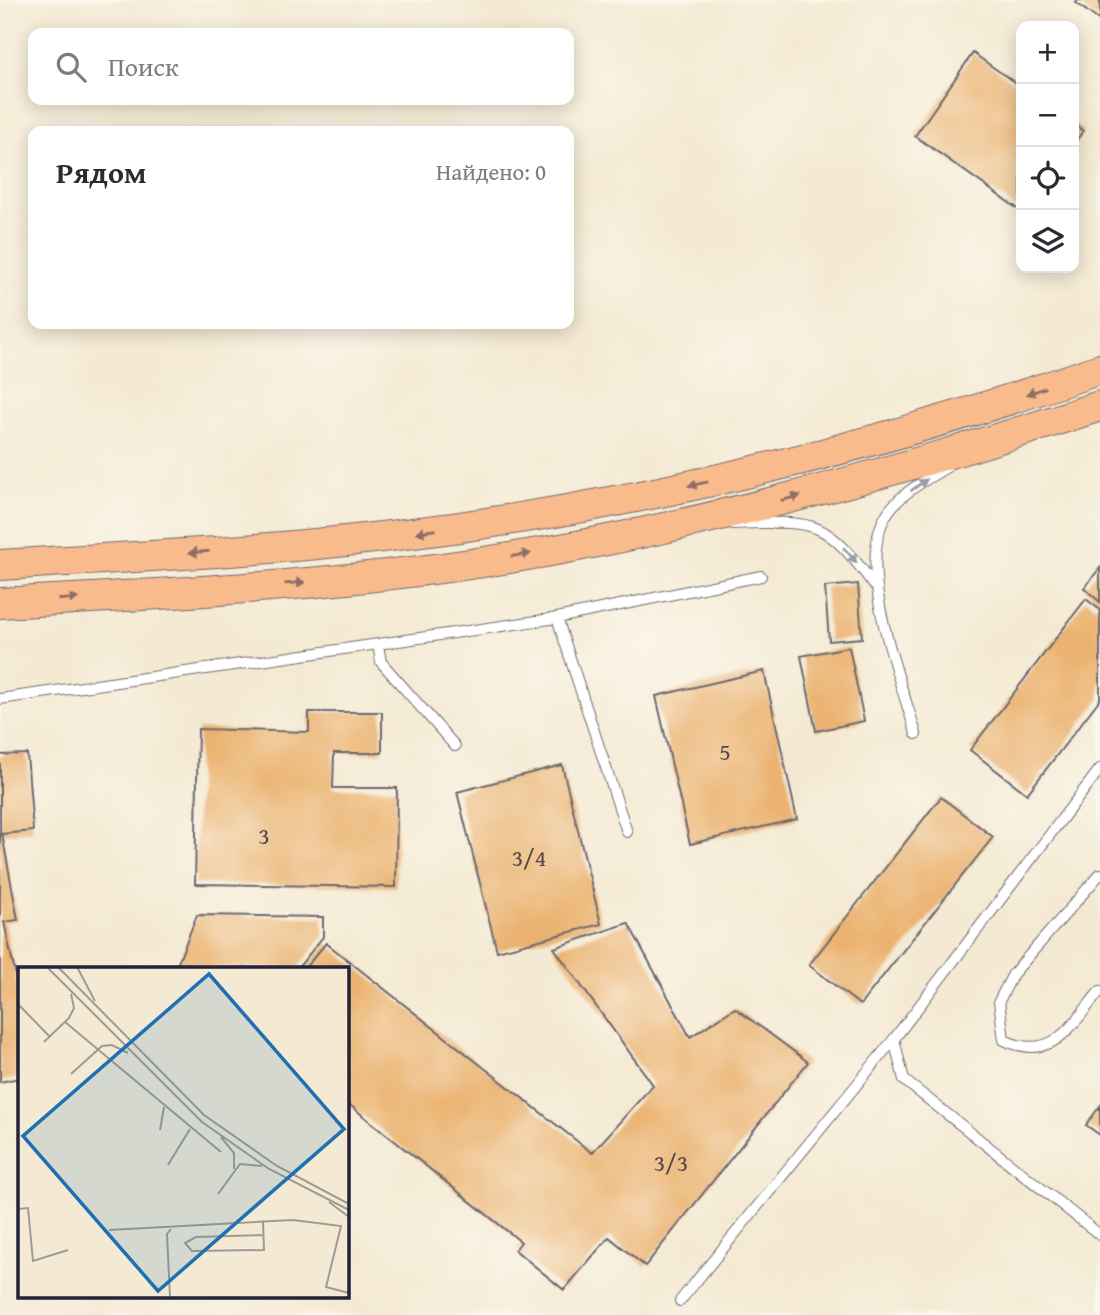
<!DOCTYPE html>
<html lang="ru">
<head>
<meta charset="utf-8">
<style>
  :root { --surface:#fff; --page:#f7f7f7; --text:#2b2b33; --muted:#7c7c81; --line:#e1e1e2 }
  body { margin:0; font-family:"Gentium Book Plus",serif; background:var(--page); color:var(--text) }
  .controls { position:absolute; right:21px; top:21px; display:grid; overflow:hidden; border-radius:14px; box-shadow:0 4px 18px #0003 }
  .controls button { width:63px; height:63px; display:grid; place-items:center; padding:0; border:0; border-bottom:2px solid var(--line); background:var(--surface); color:var(--text); font:35px sans-serif }
  .list { margin:0; padding:0; list-style:none }
  h2 { display:flex; justify-content:space-between; align-items:center; height:91px; margin:0; padding:0 28px; font-size:30px }
  h2 small { font-size:23px; font-weight:400; color:var(--muted) }
  .icon { flex:none; width:38px; height:38px; fill:none; stroke:currentColor; stroke-width:2; stroke-linecap:round; stroke-linejoin:round }
  .map { position:relative; flex:none; width:1100px; height:1315px; overflow:hidden }
  .search { position:absolute; background:var(--surface); box-shadow:0 4px 18px #0003; left:28px; top:28px; width:546px; height:77px; display:flex; align-items:center; gap:18px; box-sizing:border-box; padding:0 24px; border-radius:14px; color:var(--muted); font-size:26px }
  .panel { position:absolute; background:var(--surface); box-shadow:0 4px 18px #0003; left:28px; top:126px; width:546px; height:203px; border-radius:14px }
  .map>svg:first-child { display:block }
  .building { fill:#ebb371 }
  .lines { fill:none; stroke-linecap:round; stroke-linejoin:round }
  .lane-casing { stroke:#6c6870; stroke-width:12 }
  .primary-casing { stroke:#6c6870; stroke-width:32 }
  .lane { stroke:#fff; stroke-width:10 }
  .primary { stroke:#fabb8c; stroke-width:30 }
  .oneway { fill:#8e6e64 }
  .oneway2 { fill:#9c9ca7 }
  .labels { text-anchor:middle; stroke-width:5; stroke-linejoin:round; paint-order:stroke }
  .number-label { font-size:24px; fill:#544648 }
  .inset-road { fill:none; stroke:#a09a96; stroke-width:2 }
  .view { fill:#1f6fb2; fill-opacity:0.15; stroke:#1f6fb2; stroke-width:3.5 }
  .inset-edge { fill:none; stroke:#22223b; stroke-width:3.5 }
</style>
</head>
<body>
<div class="map">
<svg width="1100" height="1315" viewBox="0 0 1100 1315">
  <rect width="100%" height="100%" fill="#fbf7ec"/>
  <filter id="ink" filterUnits="userSpaceOnUse"><feTurbulence type="fractalNoise" baseFrequency=".0143" numOctaves="2"/><feDisplacementMap in="SourceGraphic" scale="14" xChannelSelector="R" yChannelSelector="G"/><feConvolveMatrix kernelMatrix="1 2 1 2 8 2 1 2 1" color-interpolation-filters="sRGB"/></filter>
  <filter id="wash" filterUnits="userSpaceOnUse"><feTurbulence type="fractalNoise" baseFrequency=".00686" numOctaves="4" result="noise"/><feDisplacementMap in="SourceGraphic" scale="28" xChannelSelector="R" yChannelSelector="G"/><feGaussianBlur stdDeviation="1.57" result="paint"/><feColorMatrix in="noise" values="0 0 0 0 0 0 0 0 0 0 0 0 0 0 0 0 0 1.4 0 .05"/><feComposite in="paint" operator="in"/></filter>
  <g filter="url(#wash)">
    <rect width="100%" height="100%" fill="#f4ead3"/>
    <g id="blocks">
      <g class="building">
        <polygon points="1078,0 1100,0 1100,21 1076,3"/>
        <polygon points="973,53 1021,87 1021,211 915,136"/>
        <polygon points="1074,124 1083,131 1074,144"/>
        <polygon points="1100,568 1100,602 1084,588"/>
        <polygon points="858,584 862,638 829,641 825,587"/>
        <polygon points="1086,599 1100,610 1100,699 1027,794 970,750"/>
        <polygon points="849,647 864,721 816,731 801,656"/>
        <polygon points="764,671 797,819 690,844 656,696"/>
        <polygon points="309,712 382,712 382,753 334,753 333,788 397,788 396,887 195,884 198,729 309,732"/>
        <polygon points="27,754 33,831 2,834 18,920 4,922 19,991 19,1078 0,1082 0,755"/>
        <polygon points="562,765 601,924 497,951 457,792"/>
        <polygon points="941,797 993,837 860,1005 809,965"/>
        <polygon points="197,915 323,917 323,937 298,968 176,968"/>
        <polygon points="628,923 690,1037 735,1008 808,1062 645,1266 609,1237 564,1290 515,1250 521,1242 346,1102 346,968 305,968 326,943 592,1153 653,1085 554,948"/>
        <polygon points="1100,1106 1100,1135 1086,1125"/>
      </g>
    </g>
  </g>
  <g filter="url(#ink)">
    <use href="#blocks" fill-opacity="0" stroke="#6c6870" stroke-width="2"/>
    <g class="lines">
      <g class="lane-casing">
        <g id="lane">
          <path d="M733,524C816,521 823,517 874,585"/>
          <polyline points="557,618 627,832"/>
          <polyline points="378,645 381,662 455,746"/>
          <polyline points="0,699 557,618 761,576"/>
          <path d="M916,734C900,678 856,569 885,517C898,494 926,480 947,467"/>
          <path d="M1100,874L1013,974L999,1001L1004,1040C1054,1063 1071,1025 1100,991"/>
          <polyline points="894,1039 904,1080 1100,1235"/>
          <polyline points="680,1301 894,1039 1100,769"/>
        </g>
      </g>
      <g class="primary-casing">
        <g id="primary">
          <path d="M0,565C127,557 256,552 382,537C626,509 869,450 1100,369"/>
          <path d="M0,603C191,593 384,583 572,547C751,513 927,463 1100,406"/>
        </g>
      </g>
      <use href="#lane" class="lane"/>
      <use href="#primary" class="primary"/>
    </g>
    <defs><path id="oneway-solid" d="M-6-.8H1V-3.2L6.5 0L1 3.2V.8H-6Z" transform="scale(1.75)"/></defs>
    <g class="oneway">
      <use href="#oneway-solid" transform="translate(1036 391) rotate(161)"/>
      <use href="#oneway-solid" transform="translate(698 484) rotate(169)"/>
      <use href="#oneway-solid" transform="translate(791 498) rotate(-15)"/>
      <use href="#oneway-solid" transform="translate(426 531) rotate(172)"/>
      <use href="#oneway-solid" transform="translate(199 552) rotate(176)"/>
      <use href="#oneway-solid" transform="translate(521 555) rotate(-9)"/>
      <use href="#oneway-solid" transform="translate(295 583) rotate(-5)"/>
      <use href="#oneway-solid" transform="translate(68 599) rotate(-4)"/>
    </g>
    <g class="oneway2">
      <use href="#oneway-solid" transform="translate(919 485) rotate(-36)"/>
      <use href="#oneway-solid" transform="translate(850 555) rotate(49)"/>
    </g>
  </g>
  <g class="labels">
    <g class="number-label">
      <text x="725" y="760">5</text>
      <text x="264" y="844">3</text>
      <text x="529" y="866">3/4</text>
      <text x="671" y="1171">3/3</text>
    </g>
  </g>
  <g transform="translate(18 967)">
    <rect width="331" height="331" fill="#f4ead3"/>
    <path class="inset-road" d="M29,0L184,155L251,202L331,243M40,0L186,148L259,199L331,237M59,0L77,34M0,37L32,70M47,55L203,185M26,75L51,51L56,41L53,27M53,107L84,79L94,78L110,86M142,163L146,140M203,170L216,186V202M150,198L172,162M200,227L222,197L244,199M311,235L331,250M0,242L10,241L15,294L50,283M245,255L246,283L174,284L167,276L178,270L245,268M91,263L275,253L323,259L308,320L331,326M152,331L149,267L153,262"/>
    <path class="view" d="M191,7L326,162L140,324L5,169Z"/>
    <rect width="331" height="331" class="inset-edge"/>
  </g>
</svg>
<div class="controls">
<button>+</button>
<button>−</button>
<button><svg class="icon" aria-label="locate" viewBox="0 0 24 24"><circle cx="12" cy="12" r="6"/><path d="M12 2v4M12 18v4M2 12h4M18 12h4"/></svg></button>
<button><svg class="icon" aria-label="layers" viewBox="0 0 24 24"><path d="M12 4l9 5-9 5-9-5zM3 14l9 5 9-5"/></svg></button>
</div>
<div class="search"><svg class="icon" aria-label="search" viewBox="0 0 24 24"><circle cx="10" cy="10" r="6"/><path d="M15 15l6 6"/></svg>Поиск</div>
<section class="panel">
<h2>Рядом<small>Найдено: 0</small></h2>
<ul class="list">
</ul>
</section>
</div>
</body>
</html>
